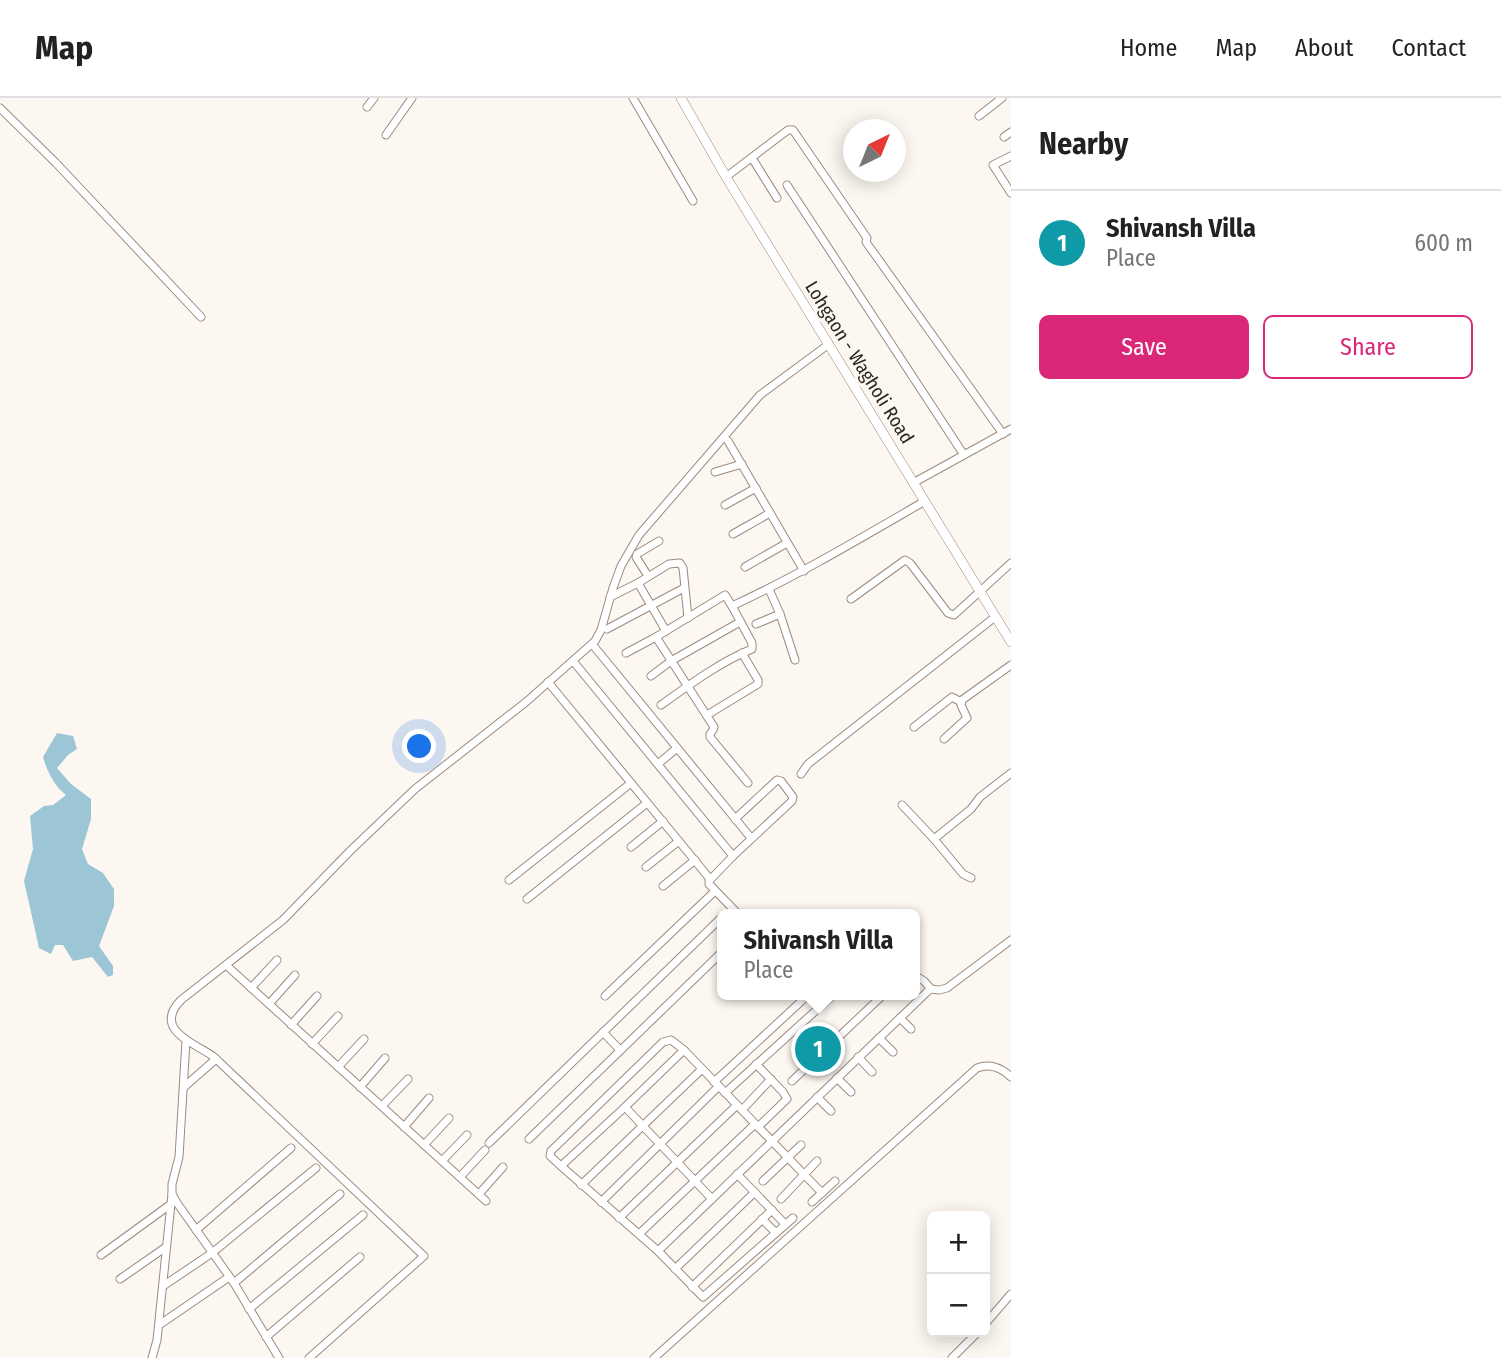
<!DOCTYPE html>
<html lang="en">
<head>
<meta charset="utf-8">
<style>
  :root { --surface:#fff; --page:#f6f6f6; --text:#222; --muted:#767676; --line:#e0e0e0; --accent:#db2777 }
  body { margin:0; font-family:"Fira Sans Condensed",sans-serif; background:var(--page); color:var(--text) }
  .controls { position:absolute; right:21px; bottom:21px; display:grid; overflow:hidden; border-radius:10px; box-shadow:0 4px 18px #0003 }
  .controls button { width:63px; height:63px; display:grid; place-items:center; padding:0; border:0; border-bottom:2px solid var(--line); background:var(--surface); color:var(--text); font:35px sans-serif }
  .compass { position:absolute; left:843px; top:21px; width:63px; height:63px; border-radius:50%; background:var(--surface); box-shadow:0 4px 18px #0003; rotate:43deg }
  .you { position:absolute; left:420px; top:649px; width:24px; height:24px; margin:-18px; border:5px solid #fff; border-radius:50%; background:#1a73e8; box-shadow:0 0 0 10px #1a73e833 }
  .badge { display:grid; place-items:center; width:46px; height:46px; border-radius:50%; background:var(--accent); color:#fff; font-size:23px; font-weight:700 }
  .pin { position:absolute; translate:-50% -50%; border:4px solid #fff; box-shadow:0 2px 7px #0006 }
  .popup { position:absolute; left:717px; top:811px; width:203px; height:91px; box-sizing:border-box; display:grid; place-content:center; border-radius:10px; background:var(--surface); filter:drop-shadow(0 2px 5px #0005); font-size:23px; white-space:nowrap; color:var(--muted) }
  .popup b { font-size:26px; color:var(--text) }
  .popup::after { content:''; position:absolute; left:50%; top:100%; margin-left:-14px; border:14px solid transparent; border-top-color:var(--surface) }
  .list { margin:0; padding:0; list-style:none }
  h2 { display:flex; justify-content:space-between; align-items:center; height:91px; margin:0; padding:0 28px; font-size:30px }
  h2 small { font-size:23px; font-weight:400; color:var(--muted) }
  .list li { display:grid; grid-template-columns:46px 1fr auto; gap:21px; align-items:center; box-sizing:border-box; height:105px; padding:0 28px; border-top:2px solid var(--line) }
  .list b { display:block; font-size:26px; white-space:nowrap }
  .list p { margin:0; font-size:23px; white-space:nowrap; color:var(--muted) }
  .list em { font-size:23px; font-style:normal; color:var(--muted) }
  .actions { display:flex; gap:14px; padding:21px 28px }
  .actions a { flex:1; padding:16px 0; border:2px solid var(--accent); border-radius:10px; text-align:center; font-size:24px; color:var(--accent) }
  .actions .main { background:var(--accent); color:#fff }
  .map { position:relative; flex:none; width:1011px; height:1260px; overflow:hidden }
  header { display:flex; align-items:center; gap:42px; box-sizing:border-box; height:98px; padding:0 35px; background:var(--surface); border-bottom:2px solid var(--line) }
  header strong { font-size:33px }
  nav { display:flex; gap:38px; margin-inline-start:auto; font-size:24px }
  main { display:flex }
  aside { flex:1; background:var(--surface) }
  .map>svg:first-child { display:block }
  .water { fill:#9cc6d6 }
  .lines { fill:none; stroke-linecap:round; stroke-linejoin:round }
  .minor-casing { stroke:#9a8b7f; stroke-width:9 }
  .major-casing { stroke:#9a8b7f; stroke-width:10 }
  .minor { stroke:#fff; stroke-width:7 }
  .major { stroke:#fff; stroke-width:9 }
  .labels { text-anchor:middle; stroke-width:7; stroke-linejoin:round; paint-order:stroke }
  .street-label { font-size:19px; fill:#2e2823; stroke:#fdf7f1 }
</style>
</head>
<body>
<header>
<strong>Map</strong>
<nav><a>Home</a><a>Map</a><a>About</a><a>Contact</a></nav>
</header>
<main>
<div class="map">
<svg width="1011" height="1260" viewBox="0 0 1011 1260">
  <rect width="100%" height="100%" fill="#fdf7f1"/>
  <path class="water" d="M57,635L73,638L77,651L68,657L57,670L71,686L91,701V721L82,751L88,766L103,775L114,791V808L99,848L113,868V877L108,879L92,859L73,863L63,847H55L51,856L39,850L24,783L33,751L30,718L44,708L53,707L66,697C54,688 47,673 43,659Z"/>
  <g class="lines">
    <g class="minor-casing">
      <g id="minor">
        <polyline points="633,0 693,103"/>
        <polyline points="367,9 374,0"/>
        <polyline points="0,10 56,65 201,219"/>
        <polyline points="979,18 1002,0"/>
        <polyline points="386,37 412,0"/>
        <polyline points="1004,39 1011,34"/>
        <polyline points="1011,58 993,67 1011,95"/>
        <polyline points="752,60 777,100"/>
        <polyline points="726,79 788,32 793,32 867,140 866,144 1003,336"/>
        <polyline points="787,87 964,357"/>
        <polyline points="728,343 804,473"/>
        <polyline points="715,374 742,366"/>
        <polyline points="913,385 1011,331"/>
        <polyline points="725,407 756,390"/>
        <polyline points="733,436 770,415"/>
        <polyline points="745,469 787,445"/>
        <polyline points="648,478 636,459 637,456 659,443"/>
        <polyline points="638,485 666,533"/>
        <polyline points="769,491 780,516 795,562"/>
        <polyline points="610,499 638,485 669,466 680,465 683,470 688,520"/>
        <polyline points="851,501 905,462 910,465 948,515 954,517 1011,465"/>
        <polyline points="756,526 780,516"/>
        <polyline points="607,531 684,490"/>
        <polyline points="592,546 751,740"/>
        <polyline points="626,555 656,539"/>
        <polyline points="573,563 733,758"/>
        <polyline points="651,578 671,563 740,524"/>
        <polyline points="548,584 710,781"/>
        <path d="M661,607C689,587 720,564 752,551V545L732,508"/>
        <polyline points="707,617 758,586 758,582 742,555"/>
        <polyline points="914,629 952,599 961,604"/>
        <polyline points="944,641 967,620 961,607 962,602 1011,567"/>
        <polyline points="658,666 677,650"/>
        <polyline points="801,676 808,666 995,519"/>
        <path d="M748,685L710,639V636L713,632L714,629L656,539L725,497L732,508C799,477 861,440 925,403"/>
        <polyline points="902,707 934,741"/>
        <polyline points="735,721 777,682 781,683 793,699 792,703 733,758 709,783 709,786 738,816"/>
        <polyline points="631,749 663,723"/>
        <polyline points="646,769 679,743"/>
        <polyline points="971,780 963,776 934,741 971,711 980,699 1011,675"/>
        <polyline points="509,782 631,685"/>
        <polyline points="663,788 695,762"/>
        <polyline points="527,801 647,705"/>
        <polyline points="226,867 486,1103"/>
        <polyline points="914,877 924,883 931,891"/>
        <polyline points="251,890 277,862"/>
        <polyline points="605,898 715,793"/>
        <polyline points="269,906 295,877"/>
        <polyline points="900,920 911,931"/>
        <polyline points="291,927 317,898"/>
        <polyline points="603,934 620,952"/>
        <polyline points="879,940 893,954"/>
        <polyline points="186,943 179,1059 172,1086 172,1096 177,1105 234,1185 279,1260"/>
        <polyline points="312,946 338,918"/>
        <polyline points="858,959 872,974"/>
        <polyline points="756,966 783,994 787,1001 758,1029"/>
        <polyline points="338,969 364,941"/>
        <polyline points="837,980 851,994"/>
        <polyline points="792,983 883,897"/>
        <polyline points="714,984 808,897"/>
        <polyline points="184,989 216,961"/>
        <polyline points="360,989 385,960"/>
        <polyline points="725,995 833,897"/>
        <polyline points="817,999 831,1013"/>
        <polyline points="382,1008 408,981"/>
        <polyline points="625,1009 712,1101"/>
        <polyline points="742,1012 771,981"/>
        <polyline points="404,1029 429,1000"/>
        <polyline points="529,1041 722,854"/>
        <polyline points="489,1045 722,819"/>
        <polyline points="424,1047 449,1020"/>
        <polyline points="442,1063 467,1037"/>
        <polyline points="561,1068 550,1058 551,1053 663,944 671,942 684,952"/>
        <polyline points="737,1076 785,1126"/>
        <polyline points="460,1079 485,1052"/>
        <polyline points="763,1083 801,1047"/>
        <polyline points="581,1087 702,971"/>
        <polyline points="479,1096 503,1069"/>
        <polyline points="781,1101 817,1063"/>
        <polyline points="601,1104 719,988"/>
        <polyline points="812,1104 835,1083"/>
        <polyline points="619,1120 737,1007"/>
        <polyline points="793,1120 703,1199 658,1153 561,1068 625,1009 684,952 822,1095"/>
        <polyline points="762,1121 776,1135"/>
        <polyline points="196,1132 291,1050"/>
        <polyline points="639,1136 755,1026"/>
        <polyline points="658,1153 928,893 931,891 939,892 947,890 1011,842"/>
        <polyline points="101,1157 171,1106"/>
        <polyline points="675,1171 755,1094"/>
        <polyline points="120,1181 166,1149"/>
        <polyline points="234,1185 340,1096"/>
        <polyline points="163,1188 212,1155 316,1070"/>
        <polyline points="692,1189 772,1112"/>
        <polyline points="249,1211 363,1117"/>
        <polyline points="985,1226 1011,1196"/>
        <polyline points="159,1227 229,1179"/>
        <polyline points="266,1239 360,1159"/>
        <polyline points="152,1260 157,1242 172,1096"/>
        <path d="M309,1260L424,1158L214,959C195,945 152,932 181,902L283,822L350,753L415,691L526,604L595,543L601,532L613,490L621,468L639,437L760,297L829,246"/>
        <path d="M654,1260L977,970C990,965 1002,970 1011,979"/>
        <polyline points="952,1260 978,1234"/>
      </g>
    </g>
    <g class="major-casing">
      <polyline id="major" points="681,0 726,79 1011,544"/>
    </g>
    <use href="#minor" class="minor"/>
    <use href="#major" class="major"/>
  </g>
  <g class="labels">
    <g class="street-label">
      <text transform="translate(860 264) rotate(58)" y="7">Lohgaon - Wagholi Road</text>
    </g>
  </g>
</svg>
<div class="controls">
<button>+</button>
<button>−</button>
</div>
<svg class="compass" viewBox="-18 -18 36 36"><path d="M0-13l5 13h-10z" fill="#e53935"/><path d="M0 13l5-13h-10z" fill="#767676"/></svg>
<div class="you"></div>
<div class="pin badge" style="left:818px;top:951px;background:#0f9aa8">1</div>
<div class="popup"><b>Shivansh Villa</b>Place</div>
</div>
<aside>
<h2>Nearby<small></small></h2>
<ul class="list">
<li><span class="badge" style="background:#0f9aa8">1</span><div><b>Shivansh Villa</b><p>Place</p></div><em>600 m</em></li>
</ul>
<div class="actions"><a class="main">Save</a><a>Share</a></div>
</aside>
</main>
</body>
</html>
